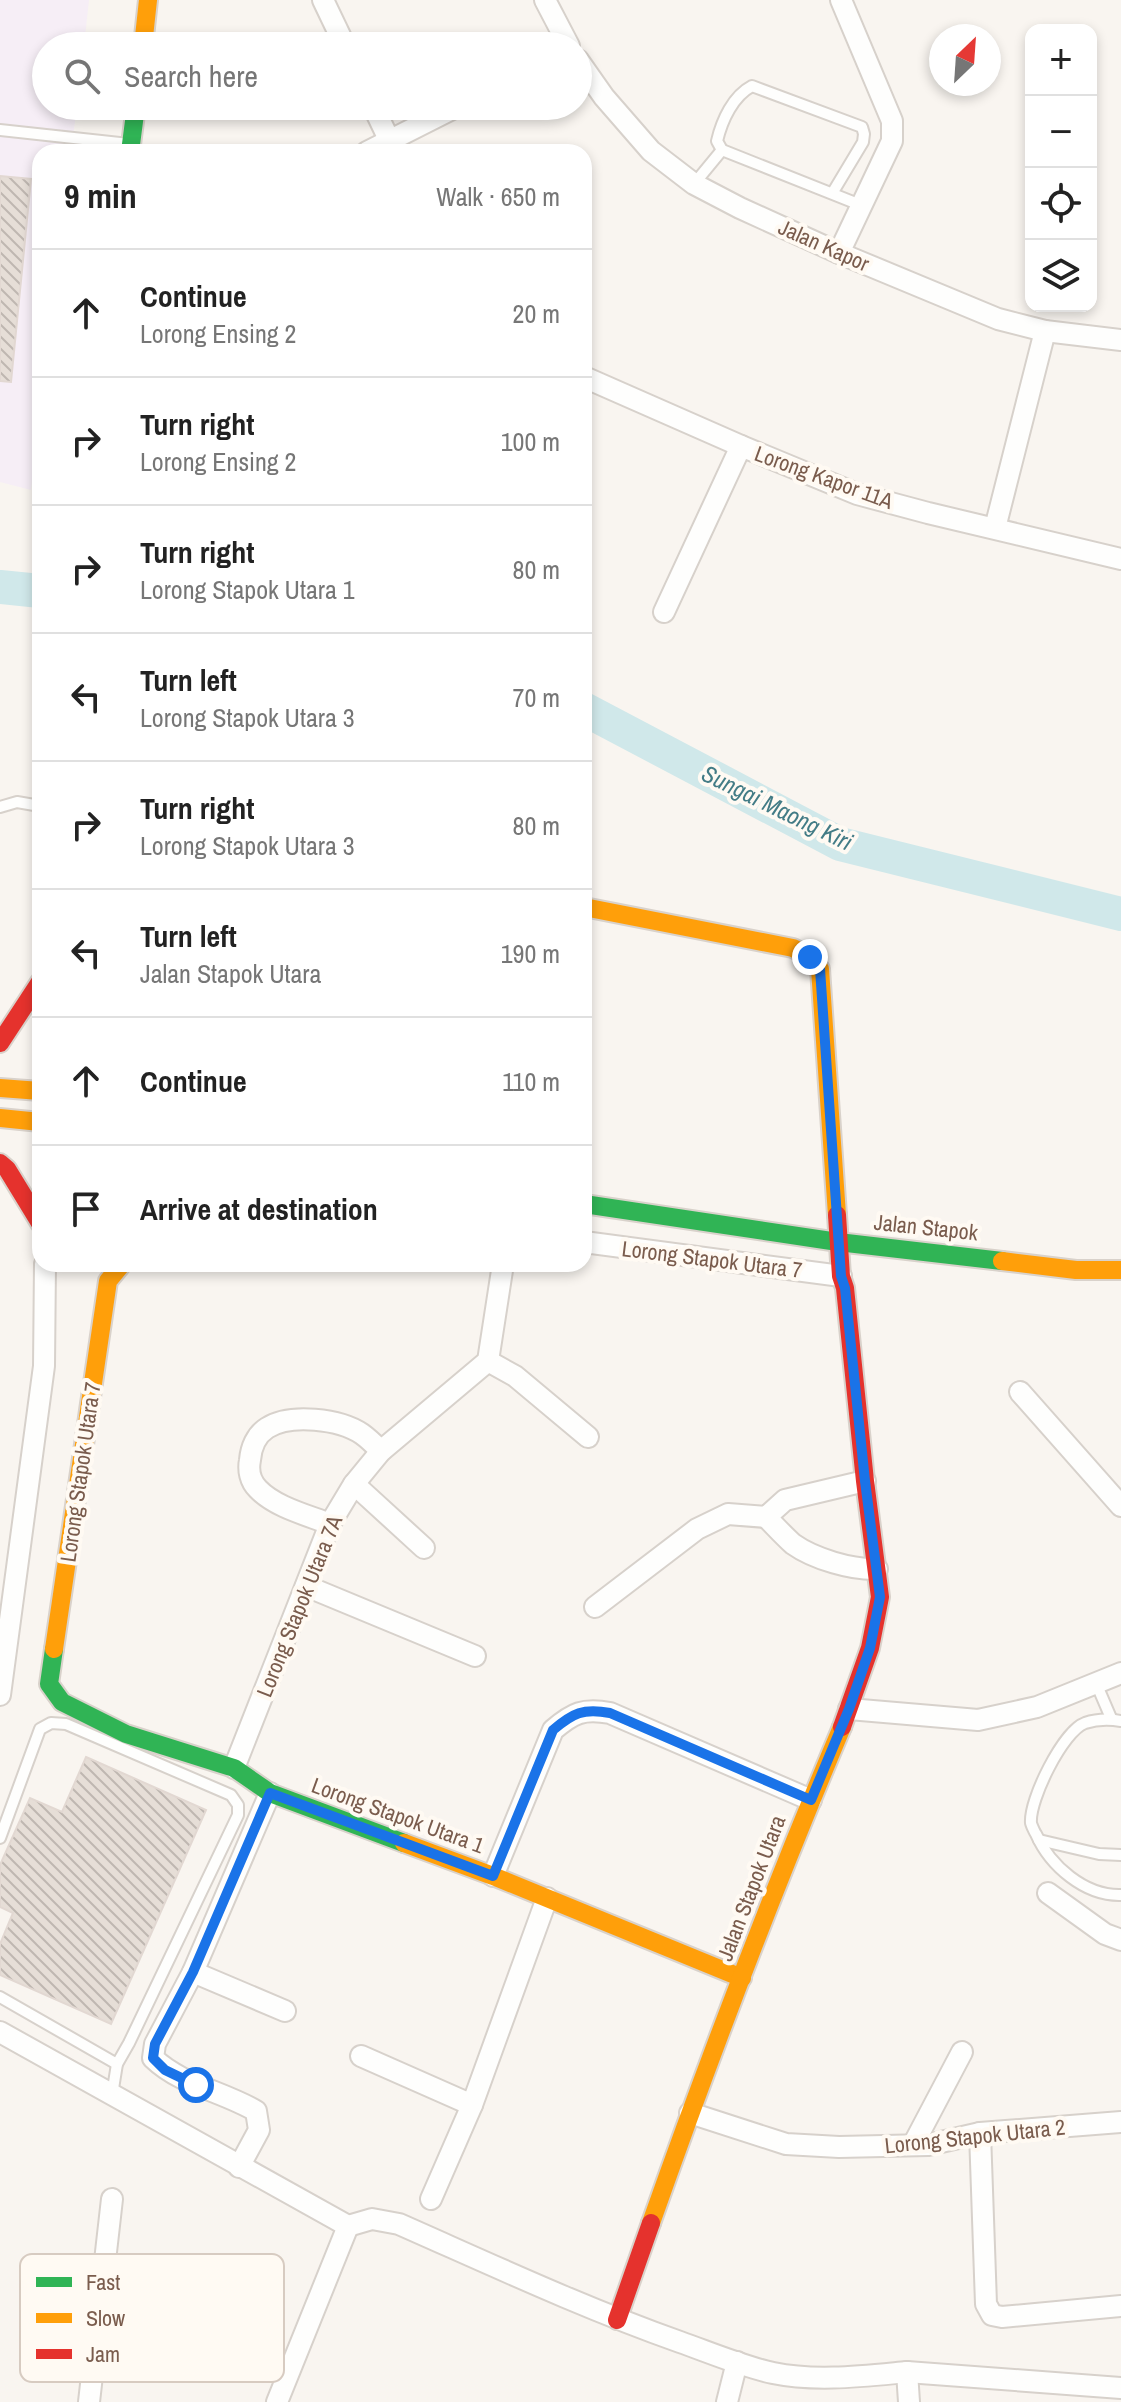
<!DOCTYPE html>
<html lang="en">
<head>
<meta charset="utf-8">
<style>
  :root { --surface:#fff; --page:#f6f6f6; --text:#222; --muted:#767676; --line:#e0e0e0 }
  body { margin:0; font-family:"Archivo Narrow",sans-serif; background:var(--page); color:var(--text) }
  .controls { position:absolute; right:24px; top:24px; display:grid; overflow:hidden; border-radius:16px; box-shadow:0 4px 12px #0003 }
  .controls button { width:72px; height:72px; display:grid; place-items:center; padding:0; border:0; border-bottom:2px solid var(--line); background:var(--surface); color:var(--text); font:40px sans-serif }
  .compass { position:absolute; left:929px; top:24px; width:72px; height:72px; border-radius:50%; background:var(--surface); box-shadow:0 4px 12px #0003; rotate:25deg }
  .stop { position:absolute; width:24px; height:24px; margin:-18px; border:6px solid #1a73e8; border-radius:50%; background:#fff }
  .stop.end { background:#1a73e8; border-color:#fff; box-shadow:0 2px 8px #0008 }
  .list { margin:0; padding:0; list-style:none }
  h2 { display:flex; justify-content:space-between; align-items:center; height:104px; margin:0; padding:0 32px; font-size:34px }
  h2 small { font-size:26px; font-weight:400; color:var(--muted) }
  .list li { display:grid; grid-template-columns:52px 1fr auto; gap:24px; align-items:center; box-sizing:border-box; height:128px; padding:0 32px; border-top:2px solid var(--line) }
  .list b { display:block; font-size:30px; white-space:nowrap }
  .list p { margin:0; font-size:26px; white-space:nowrap; color:var(--muted) }
  .list em { font-size:26px; font-style:normal; color:var(--muted) }
  .icon { flex:none; width:44px; height:44px; fill:none; stroke:currentColor; stroke-width:2; stroke-linecap:round; stroke-linejoin:round }
  .map { position:relative; flex:none; width:1121px; height:2402px; overflow:hidden }
  .search { position:absolute; background:var(--surface); box-shadow:0 4px 12px #0003; left:32px; top:32px; width:560px; height:88px; display:flex; align-items:center; gap:20px; box-sizing:border-box; padding:0 28px; border-radius:44px; color:var(--muted); font-size:30px }
  .panel { position:absolute; background:var(--surface); box-shadow:0 4px 12px #0003; left:32px; top:144px; width:560px; height:1128px; border-radius:24px }
  .map>svg:first-child { display:block }
  .education { fill:#f6eef6 }
  .lines { fill:none; stroke-linecap:round; stroke-linejoin:round }
  .river { stroke:#d0e8ea; stroke-width:34 }
  .building { fill:url(#building-back-hatch); stroke:#e2d8d2; stroke-width:2 }
  .lane-casing { stroke:#d7d1cb; stroke-width:14 }
  .street-casing { stroke:#d7d1cb; stroke-width:24 }
  .fast-casing { stroke:#d9d2cb; stroke-width:22 }
  .slow-casing { stroke:#d9d2cb; stroke-width:22 }
  .jam-casing { stroke:#d9d2cb; stroke-width:22 }
  .lane { stroke:#fefefd; stroke-width:10 }
  .street { stroke:#fefefd; stroke-width:20 }
  .fast { stroke:#30b455; stroke-width:18 }
  .slow { stroke:#ff9f0a; stroke-width:18 }
  .jam { stroke:#e5322d; stroke-width:18 }
  .route { stroke:#1a73e8; stroke-width:10 }
  .labels { text-anchor:middle; stroke-width:8; stroke-linejoin:round; paint-order:stroke }
  .street-label { font-size:22px; fill:#7a5c4d; stroke:#fffaf3 }
  .water-label { font-size:24px; font-style:italic; fill:#437c86; stroke:#fffaf3 }
  .key { fill:#fffaf3; stroke:#d7cbc1; stroke-width:2 }
  .key-label { font-size:22px; fill:#7a5c4d }
</style>
</head>
<body>
<div class="map">
<svg width="1121" height="2402" viewBox="0 0 1121 2402">
  <defs>
    <pattern id="building-back-hatch" width="6" height="6" patternUnits="userSpaceOnUse" patternTransform="scale(2)"><rect width="6" height="6" fill="#e6ded7"/><path d="M-1 5l2 2M0 0l6 6M5-1l2 2" fill="none" stroke="#bfb7b1"/></pattern>
  </defs>
  <rect width="100%" height="100%" fill="#f9f5f0"/>
  <polygon class="education" points="0,0 89,0 84,46 46,46 46,106 77,106 71,152 40,152 40,416 31,490 0,482"/>
  <g class="lines">
    <g class="river">
      <polyline points="0,587 40,591"/>
      <polyline points="584,709 840,844 1121,914"/>
    </g>
  </g>
  <g class="building">
    <polygon points="0,176 31,179 11,382 0,381"/>
    <polygon points="86,1757 206,1810 111,2024 0,1975 0,1944 13,1913 0,1907 0,1865 30,1798 62,1812"/>
  </g>
  <g class="lines">
    <g class="lane-casing">
      <g id="lane">
        <polyline points="0,130 129,144"/>
        <polyline points="694,184 722,150"/>
        <path d="M833,192L863,142L864,134L862,127L752,86C733,96 722,120 717,141L722,150L863,206"/>
        <polyline points="0,807 17,802 40,806"/>
        <polyline points="1096,1683 1111,1718"/>
        <path d="M1121,1721C1110,1719 1097,1719 1085,1723C1063,1731 1029,1800 1031,1823C1031,1824 1035,1833 1036,1834C1050,1866 1085,1896 1121,1895"/>
        <polyline points="0,1838 40,1729 51,1723 66,1724 231,1795 238,1805 238,1815 129,2043 117,2064 112,2095"/>
        <polyline points="1039,1840 1099,1854 1121,1855"/>
        <polyline points="0,1997 117,2064"/>
      </g>
    </g>
    <g class="street-casing">
      <g id="street">
        <polyline points="323,0 345,46"/>
        <polyline points="545,0 569,46"/>
        <polyline points="578,60 604,97 651,151 694,184 740,208 839,253 998,319 1045,331 1121,340"/>
        <polyline points="373,106 395,152"/>
        <polyline points="367,152 458,106"/>
        <polyline points="839,253 892,141 892,121 841,0"/>
        <polyline points="584,377 741,446 857,494 928,513 1121,559"/>
        <polyline points="995,528 1045,331"/>
        <polyline points="664,612 741,446"/>
        <polyline points="584,1242 841,1276"/>
        <polyline points="488,1361 515,1376 588,1437"/>
        <polyline points="1020,1392 1121,1506"/>
        <polyline points="354,1484 424,1548"/>
        <path d="M766,1517C775,1526 784,1536 793,1544C814,1559 852,1570 877,1569"/>
        <path d="M330,1524C307,1515 275,1507 258,1489C250,1481 248,1470 250,1460C251,1448 256,1435 267,1428C290,1413 340,1419 362,1434C369,1439 375,1445 381,1451"/>
        <polyline points="306,1586 475,1656"/>
        <polyline points="595,1607 697,1529 728,1514 766,1517 785,1500 865,1481"/>
        <polyline points="0,1695 44,1366 45,1264"/>
        <polyline points="849,1709 978,1720 1037,1707 1121,1673"/>
        <polyline points="234,1768 330,1524 354,1484 381,1451 488,1361 503,1264"/>
        <path d="M493,1876L553,1730C573,1713 583,1708 610,1713L811,1800"/>
        <polyline points="1048,1893 1105,1934 1121,1940"/>
        <polyline points="193,1972 285,2011"/>
        <path d="M0,2032L348,2226L372,2219L399,2224C492,2265 584,2308 680,2342C711,2353 741,2366 773,2373C816,2382 864,2376 907,2372L909,2402"/>
        <polyline points="361,2056 472,2105"/>
        <polyline points="690,2113 786,2144 839,2147 928,2145 980,2133 1121,2122"/>
        <polyline points="980,2133 986,2304 992,2315 1002,2317 1121,2306"/>
        <polyline points="913,2145 962,2052"/>
        <path d="M239,2167L259,2130L256,2111C222,2091 181,2085 153,2058L155,2044L193,1972L270,1793"/>
        <polyline points="431,2199 472,2105 547,1898"/>
        <polyline points="907,2372 1121,2388"/>
        <polyline points="89,2402 112,2199"/>
        <polyline points="277,2402 348,2226"/>
        <polyline points="727,2402 737,2362"/>
      </g>
    </g>
    <g class="fast-casing">
      <g id="fast">
        <polyline points="130,152 136,106"/>
        <polyline points="584,1204 838,1242 1002,1261"/>
        <polyline points="54,1649 49,1684 62,1702 126,1734 234,1768 270,1793 404,1843"/>
      </g>
    </g>
    <g class="slow-casing">
      <g id="slow">
        <polyline points="143,46 148,0"/>
        <polyline points="584,907 793,948 810,957 820,969 837,1215"/>
        <polyline points="0,1088 40,1091"/>
        <polyline points="0,1118 40,1122"/>
        <polyline points="1002,1261 1076,1270 1121,1270"/>
        <polyline points="54,1649 108,1281 122,1264"/>
        <polyline points="404,1843 493,1876 742,1978"/>
        <path d="M651,2223C710,2056 773,1890 842,1727"/>
      </g>
    </g>
    <g class="jam-casing">
      <g id="jam">
        <polyline points="0,1043 40,982"/>
        <polyline points="0,1163 7,1169 40,1223"/>
        <polyline points="837,1215 841,1276 845,1288 865,1481 880,1597 870,1648 842,1727"/>
        <polyline points="617,2320 651,2223"/>
      </g>
    </g>
    <use href="#lane" class="lane"/>
    <use href="#street" class="street"/>
    <use href="#fast" class="fast"/>
    <use href="#slow" class="slow"/>
    <use href="#jam" class="jam"/>
  </g>
  <g class="lines">
    <path class="route" d="M196,2085L165,2070L153,2058L155,2044L193,1972L270,1793L493,1876L553,1730C573,1713 583,1708 610,1713L811,1800L849,1709L870,1648L880,1597L865,1481L845,1288L841,1276L820,969L810,957"/>
  </g>
  <g class="labels">
    <g class="street-label">
      <text transform="translate(824 245) rotate(24)" y="8">Jalan Kapor</text>
      <text transform="translate(824 477) rotate(20)" y="8">Lorong Kapor 11A</text>
      <text transform="translate(926 1227) rotate(6)" y="8">Jalan Stapok</text>
      <text transform="translate(712 1259) rotate(7)" y="8">Lorong Stapok Utara 7</text>
      <text transform="translate(80 1472) rotate(-82)" y="8">Lorong Stapok Utara 7</text>
      <text transform="translate(299 1606) rotate(-68)" y="8">Lorong Stapok Utara 7A</text>
      <text transform="translate(398 1815) rotate(20)" y="8">Lorong Stapok Utara 1</text>
      <text transform="translate(751 1888) rotate(-69)" y="8">Jalan Stapok Utara</text>
      <text transform="translate(975 2136) rotate(-6)" y="8">Lorong Stapok Utara 2</text>
    </g>
    <g class="water-label">
      <text transform="translate(777 808) rotate(26)" y="8">Sungai Maong Kiri</text>
    </g>
  </g>
  <rect x="20" y="2254" width="264" height="128" rx="12" class="key"/>
  <rect x="36" y="2277" width="36" height="10" fill="#30b455"/>
  <rect x="36" y="2313" width="36" height="10" fill="#ff9f0a"/>
  <rect x="36" y="2349" width="36" height="10" fill="#e5322d"/>
  <g class="key-label">
    <text x="86" y="2290">Fast</text>
    <text x="86" y="2326">Slow</text>
    <text x="86" y="2362">Jam</text>
  </g>
</svg>
<div class="controls">
<button>+</button>
<button>−</button>
<button><svg class="icon" aria-label="locate" viewBox="0 0 24 24"><circle cx="12" cy="12" r="6"/><path d="M12 2v4M12 18v4M2 12h4M18 12h4"/></svg></button>
<button><svg class="icon" aria-label="layers" viewBox="0 0 24 24"><path d="M12 4l9 5-9 5-9-5zM3 14l9 5 9-5"/></svg></button>
</div>
<svg class="compass" viewBox="-18 -18 36 36"><path d="M0-13l5 13h-10z" fill="#e53935"/><path d="M0 13l5-13h-10z" fill="#767676"/></svg>
<div class="stop" style="left:196px;top:2085px"></div>
<div class="stop end" style="left:810px;top:957px"></div>
<div class="search"><svg class="icon" aria-label="search" viewBox="0 0 24 24"><circle cx="10" cy="10" r="6"/><path d="M15 15l6 6"/></svg>Search here</div>
<section class="panel">
<h2>9 min<small>Walk · 650 m</small></h2>
<ul class="list">
<li><svg class="icon" aria-label="ahead" viewBox="0 0 24 24"><path d="M12 20V5M6 11l6-6 6 6"/></svg><div><b>Continue</b><p>Lorong Ensing 2</p></div><em>20 m</em></li>
<li><svg class="icon" aria-label="right" viewBox="0 0 24 24"><path d="M7 20v-9h11M14 6l5 5-5 5"/></svg><div><b>Turn right</b><p>Lorong Ensing 2</p></div><em>100 m</em></li>
<li><svg class="icon" aria-label="right" viewBox="0 0 24 24"><path d="M7 20v-9h11M14 6l5 5-5 5"/></svg><div><b>Turn right</b><p>Lorong Stapok Utara 1</p></div><em>80 m</em></li>
<li><svg class="icon" aria-label="left" viewBox="0 0 24 24"><path d="M17 20v-9H6M10 6l-5 5 5 5"/></svg><div><b>Turn left</b><p>Lorong Stapok Utara 3</p></div><em>70 m</em></li>
<li><svg class="icon" aria-label="right" viewBox="0 0 24 24"><path d="M7 20v-9h11M14 6l5 5-5 5"/></svg><div><b>Turn right</b><p>Lorong Stapok Utara 3</p></div><em>80 m</em></li>
<li><svg class="icon" aria-label="left" viewBox="0 0 24 24"><path d="M17 20v-9H6M10 6l-5 5 5 5"/></svg><div><b>Turn left</b><p>Jalan Stapok Utara</p></div><em>190 m</em></li>
<li><svg class="icon" aria-label="ahead" viewBox="0 0 24 24"><path d="M12 20V5M6 11l6-6 6 6"/></svg><div><b>Continue</b></div><em>110 m</em></li>
<li><svg class="icon" aria-label="arrive" viewBox="0 0 24 24"><path d="M6 21V4h12l-3 4 3 4H6"/></svg><div><b>Arrive at destination</b></div></li>
</ul>
</section>
</div>
</body>
</html>
